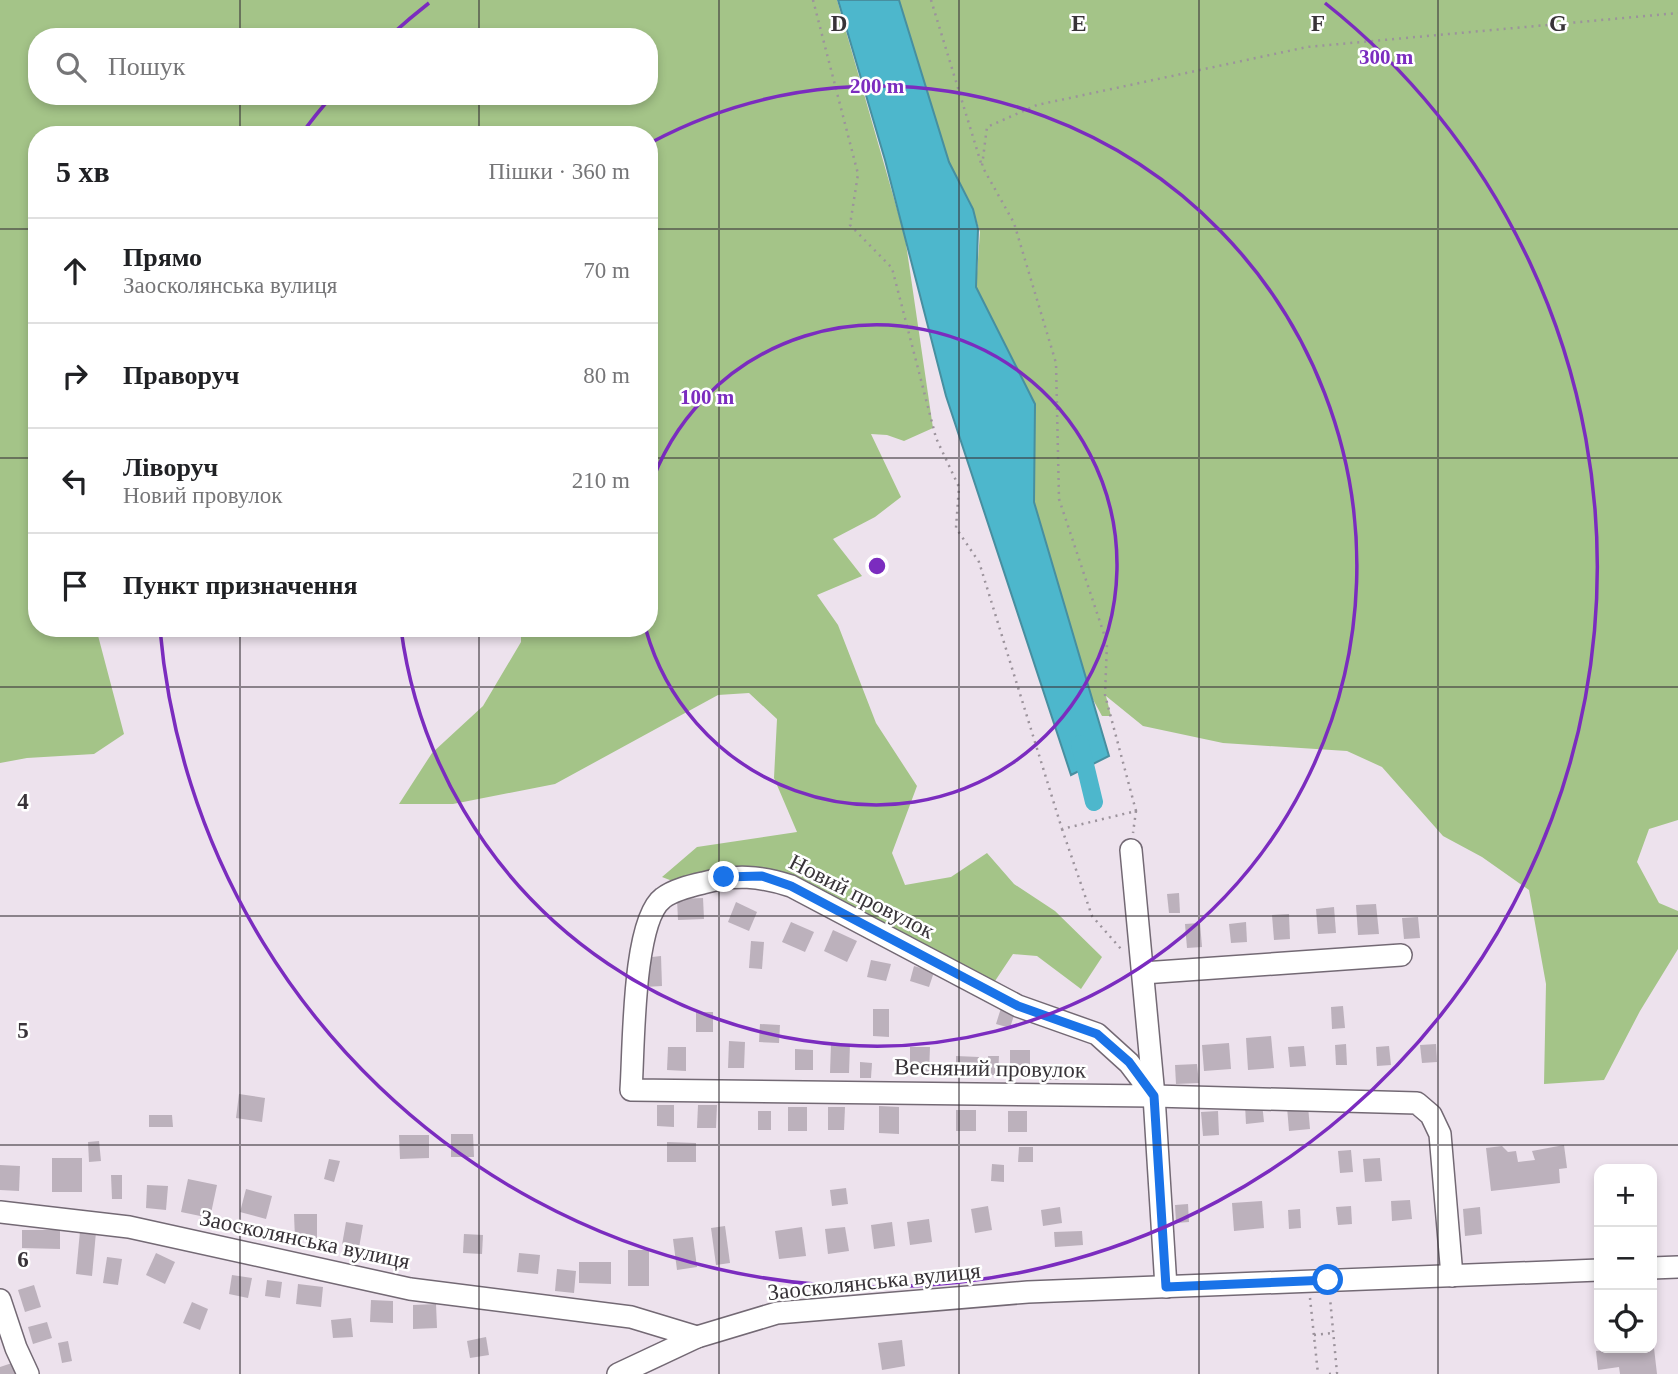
<!DOCTYPE html>
<html lang="uk">
<head>
<meta charset="utf-8">
<style>
  :root { --surface:#fff; --page:#f6f6f6; --text:#202124; --muted:#757577; --line:#e0e0e0 }
  body { margin:0; font-family:Georgia,serif; background:var(--page); color:var(--text) }
  .controls { position:absolute; right:21px; bottom:21px; display:grid; overflow:hidden; border-radius:14px; box-shadow:0 4px 10px #0003 }
  .controls button { width:63px; height:63px; display:grid; place-items:center; padding:0; border:0; border-bottom:2px solid var(--line); background:var(--surface); color:var(--text); font:35px sans-serif }
  .stop { position:absolute; width:21px; height:21px; margin:-16px; border:5px solid #1a73e8; border-radius:50%; background:#fff }
  .stop.end { background:#1a73e8; border-color:#fff; box-shadow:0 2px 7px #0008 }
  .list { margin:0; padding:0; list-style:none }
  h2 { display:flex; justify-content:space-between; align-items:center; height:91px; margin:0; padding:0 28px; font-size:30px }
  h2 small { font-size:23px; font-weight:400; color:var(--muted) }
  .list li { display:grid; grid-template-columns:46px 1fr auto; gap:21px; align-items:center; box-sizing:border-box; height:105px; padding:0 28px; border-top:2px solid var(--line) }
  .list b { display:block; font-size:26px; white-space:nowrap }
  .list p { margin:0; font-size:23px; white-space:nowrap; color:var(--muted) }
  .list em { font-size:23px; font-style:normal; color:var(--muted) }
  .icon { flex:none; width:38px; height:38px; fill:none; stroke:currentColor; stroke-width:2; stroke-linecap:round; stroke-linejoin:round }
  .map { position:relative; flex:none; width:1678px; height:1374px; overflow:hidden }
  .search { position:absolute; background:var(--surface); box-shadow:0 4px 10px #0003; left:28px; top:28px; width:630px; height:77px; display:flex; align-items:center; gap:18px; box-sizing:border-box; padding:0 24px; border-radius:28px; color:var(--muted); font-size:26px }
  .panel { position:absolute; background:var(--surface); box-shadow:0 4px 10px #0003; left:28px; top:126px; width:630px; height:511px; border-radius:28px }
  .map>svg:first-child { display:block }
  .green { fill:#a4c488; fill-rule:evenodd }
  .water { fill:#4db7cc; stroke:#478fa0; stroke-width:2 }
  .lines { fill:none; stroke-linecap:round; stroke-linejoin:round }
  .canal { stroke:#4db7cc; stroke-width:18 }
  .building { fill:#bcb1bc }
  .minor-casing { stroke:#736974; stroke-width:24 }
  .path { stroke:#9c939c; stroke-width:2.5; stroke-dasharray:2 5; stroke-linecap:butt }
  .minor { stroke:#fff; stroke-width:21 }
  .route { stroke:#1a73e8; stroke-width:9 }
  .grid { fill:none; stroke:#383338; stroke-width:2; stroke-opacity:0.55 }
  .ring { fill:none; stroke:#7b2cbf; stroke-width:3.5 }
  .labels { text-anchor:middle; stroke-width:5; stroke-linejoin:round; paint-order:stroke }
  .street-label { font-size:23px; fill:#383338; stroke:#fff }
  .grid-label { font-size:23px; text-anchor:middle; font-weight:bold; fill:#383338; stroke:#fff; stroke-width:5; stroke-linejoin:round; paint-order:stroke }
  .centre { fill:#7b2cbf; stroke:#fff; stroke-width:3.5 }
  .ring-label { font-size:21px; text-anchor:middle; font-weight:bold; fill:#7b2cbf; stroke:#fff; stroke-width:5; stroke-linejoin:round; paint-order:stroke }
</style>
</head>
<body>
<div class="map">
<svg width="1678" height="1374" viewBox="0 0 1678 1374">
  <rect width="100%" height="100%" fill="#ede2ed"/>
  <g class="green">
    <path d="M0,0H837L905,237L933,428L904,441L887,435L871,434L901,497L875,517L833,539L862,576L817,595L838,625L876,723L917,786L892,853L905,885L951,877L987,853L1014,884L1055,911L1102,957L1081,989L1037,956L1013,954L989,990L791,886L688,887L662,877L697,847L797,832L774,778L777,719L749,693L718,695L555,784L453,804H399L432,753L483,706L521,642V628H649V135H37V628H96L124,734L94,754L27,758L0,763ZM37,37H649V96H37Z"/>
    <polygon points="899,0 1678,0 1678,820 1649,829 1637,862 1659,903 1678,911 1678,949 1640,1011 1604,1080 1544,1084 1546,984 1529,890 1482,857 1443,836 1382,767 1347,751 1223,743 1143,726 1106,696 1111,716 1102,716 1090,694 1034,501 1035,404 976,287 980,232 971,204 949,162"/>
  </g>
  <polygon class="water" points="838,0 899,0 949,162 973,209 978,229 976,287 1035,404 1034,502 1109,756 1071,775 946,396 885,160"/>
  <g class="lines">
    <polyline class="canal" points="1080,744 1094,802"/>
  </g>
  <g class="building">
    <polygon points="1179,893 1180,913 1169,913 1167,894"/>
    <polygon points="703,898 704,919 678,920 677,899"/>
    <polygon points="736,902 757,912 749,931 728,922"/>
    <polygon points="1376,904 1379,934 1358,935 1356,905"/>
    <polygon points="1334,907 1336,933 1318,934 1316,909"/>
    <polygon points="1289,914 1290,939 1274,940 1272,915"/>
    <polygon points="1418,917 1420,938 1404,939 1402,918"/>
    <polygon points="791,922 814,932 805,952 782,942"/>
    <polygon points="1246,922 1247,942 1231,943 1229,924"/>
    <polygon points="1200,923 1202,947 1187,948 1185,924"/>
    <polygon points="833,930 857,941 847,962 824,951"/>
    <polygon points="751,941 764,942 762,969 749,968"/>
    <polygon points="661,956 662,986 645,987 643,958"/>
    <polygon points="871,960 891,964 886,981 867,977"/>
    <polygon points="914,966 934,972 929,987 910,981"/>
    <polygon points="1343,1006 1345,1028 1332,1029 1331,1007"/>
    <polygon points="1001,1008 1015,1012 1010,1028 996,1024"/>
    <polygon points="873,1009 889,1009 889,1037 873,1036"/>
    <rect x="696" y="1012" width="17" height="20"/>
    <polygon points="760,1024 780,1025 779,1043 759,1042"/>
    <polygon points="1271,1036 1274,1068 1248,1070 1246,1038"/>
    <polygon points="729,1041 745,1042 744,1068 728,1068"/>
    <polygon points="1229,1043 1231,1069 1204,1071 1202,1045"/>
    <polygon points="831,1044 850,1044 849,1073 830,1073"/>
    <polygon points="1346,1044 1347,1065 1336,1065 1335,1045"/>
    <polygon points="1436,1044 1437,1062 1422,1063 1420,1045"/>
    <polygon points="1304,1046 1306,1066 1290,1067 1288,1047"/>
    <polygon points="1389,1046 1391,1065 1377,1066 1376,1047"/>
    <polygon points="668,1047 686,1047 686,1071 667,1070"/>
    <polygon points="910,1047 930,1047 929,1073 910,1072"/>
    <polygon points="795,1049 813,1050 813,1070 795,1070"/>
    <rect x="1010" y="1050" width="20" height="23"/>
    <polygon points="956,1056 979,1057 978,1073 956,1073"/>
    <polygon points="988,1056 999,1056 998,1075 988,1075"/>
    <polygon points="860,1062 872,1063 871,1078 860,1078"/>
    <polygon points="1197,1064 1199,1083 1176,1084 1175,1065"/>
    <rect x="1045" y="1067" width="14" height="13"/>
    <polygon points="239,1094 265,1098 262,1122 236,1118"/>
    <polygon points="1262,1103 1264,1122 1246,1124 1245,1105"/>
    <polygon points="657,1105 674,1105 674,1127 657,1126"/>
    <polygon points="698,1105 717,1105 716,1128 697,1128"/>
    <polygon points="879,1106 899,1107 899,1134 879,1133"/>
    <polygon points="1308,1106 1310,1129 1289,1131 1287,1107"/>
    <rect x="788" y="1107" width="19" height="24"/>
    <polygon points="828,1107 845,1107 844,1130 828,1130"/>
    <rect x="956" y="1110" width="20" height="21"/>
    <rect x="758" y="1111" width="13" height="19"/>
    <rect x="1008" y="1111" width="19" height="21"/>
    <polygon points="1218,1111 1219,1135 1203,1136 1201,1112"/>
    <polygon points="149,1115 172,1115 173,1127 149,1127"/>
    <polygon points="451,1134 473,1134 474,1157 451,1157"/>
    <polygon points="399,1135 429,1135 429,1158 400,1159"/>
    <polygon points="99,1141 101,1161 89,1162 88,1142"/>
    <polygon points="667,1142 696,1143 696,1162 667,1162"/>
    <polygon points="1564,1145 1567,1168 1559,1169 1560,1183 1491,1191 1486,1148 1502,1146 1508,1152 1516,1151 1518,1162 1535,1160 1532,1151"/>
    <polygon points="1019,1147 1033,1147 1033,1162 1018,1162"/>
    <polygon points="1351,1150 1353,1172 1340,1173 1338,1151"/>
    <rect x="52" y="1158" width="30" height="34"/>
    <polygon points="1380,1158 1382,1181 1365,1182 1363,1159"/>
    <polygon points="329,1159 340,1161 334,1182 324,1179"/>
    <polygon points="992,1164 1004,1165 1004,1182 991,1181"/>
    <polygon points="0,1165 20,1166 19,1191 0,1190"/>
    <polygon points="111,1175 122,1175 122,1199 112,1199"/>
    <polygon points="188,1179 217,1185 210,1218 181,1212"/>
    <polygon points="147,1185 168,1186 166,1210 146,1208"/>
    <polygon points="846,1188 848,1204 832,1206 830,1190"/>
    <polygon points="246,1189 272,1196 266,1219 240,1212"/>
    <polygon points="1410,1200 1412,1219 1392,1221 1391,1201"/>
    <polygon points="1262,1201 1264,1228 1234,1231 1232,1203"/>
    <polygon points="1188,1204 1189,1222 1176,1223 1175,1205"/>
    <polygon points="988,1206 992,1230 975,1233 971,1209"/>
    <polygon points="1351,1206 1352,1224 1338,1225 1336,1207"/>
    <polygon points="1060,1207 1062,1223 1043,1226 1041,1210"/>
    <polygon points="1480,1207 1482,1234 1465,1236 1463,1209"/>
    <polygon points="1300,1209 1301,1228 1289,1229 1288,1210"/>
    <polygon points="294,1214 317,1214 317,1238 295,1239"/>
    <polygon points="929,1219 932,1242 910,1245 907,1222"/>
    <polygon points="346,1222 363,1225 359,1248 342,1245"/>
    <polygon points="892,1222 895,1246 874,1249 871,1225"/>
    <polygon points="725,1226 730,1263 716,1265 711,1228"/>
    <polygon points="802,1227 806,1256 779,1259 775,1231"/>
    <polygon points="845,1227 849,1251 828,1254 825,1229"/>
    <polygon points="22,1230 60,1230 60,1249 22,1248"/>
    <polygon points="80,1231 96,1232 92,1276 76,1274"/>
    <polygon points="1082,1231 1083,1245 1055,1247 1054,1232"/>
    <polygon points="464,1234 483,1235 482,1254 463,1253"/>
    <polygon points="693,1237 697,1267 677,1270 673,1239"/>
    <rect x="628" y="1250" width="21" height="36"/>
    <polygon points="156,1253 175,1262 165,1284 146,1275"/>
    <polygon points="519,1253 540,1255 538,1274 517,1272"/>
    <polygon points="107,1257 122,1259 118,1285 103,1283"/>
    <polygon points="579,1262 611,1262 611,1284 579,1283"/>
    <polygon points="557,1269 576,1271 574,1293 555,1291"/>
    <polygon points="232,1275 252,1278 248,1298 229,1294"/>
    <polygon points="267,1280 282,1282 280,1298 265,1296"/>
    <polygon points="298,1284 323,1287 321,1307 296,1304"/>
    <polygon points="34,1285 41,1307 25,1312 18,1290"/>
    <polygon points="371,1300 393,1301 393,1323 370,1322"/>
    <polygon points="192,1302 208,1309 200,1330 183,1323"/>
    <polygon points="436,1304 437,1328 413,1329 413,1305"/>
    <polygon points="351,1318 353,1337 333,1338 331,1320"/>
    <polygon points="47,1322 52,1338 33,1344 28,1327"/>
    <polygon points="486,1337 489,1355 470,1358 467,1341"/>
    <polygon points="902,1340 905,1366 882,1370 878,1343"/>
    <polygon points="68,1341 72,1361 62,1363 58,1343"/>
    <polygon points="1622,1348 1654,1348 1657,1374 1620,1374 1619,1367 1598,1370 1596,1351"/>
    <polygon points="15,1362 19,1374 0,1374 0,1367"/>
  </g>
  <g class="lines">
    <g class="minor-casing">
      <g id="minor">
        <polyline points="1131,850 1154,1096 1166,1287"/>
        <polyline points="1143,973 1401,955"/>
        <path d="M1154,1096L1129,1063L1097,1034L1018,1006L791,886C760,876 735,874 703,883C690,886 673,890 663,898C632,921 634,1050 631,1090L1154,1096L1417,1103L1431,1115L1440,1134L1452,1276"/>
        <polyline points="0,1212 129,1227 410,1289 631,1317 697,1337"/>
        <polyline points="1652,1268 1678,1267"/>
        <polyline points="0,1300 16,1348 28,1374"/>
        <polyline points="618,1374 697,1337 777,1313 1028,1292 1599,1270"/>
      </g>
    </g>
    <g class="path">
      <polyline points="813,0 858,174 850,225 892,268 936,438 959,487 956,528 979,562 1062,829 1136,811 1133,833"/>
      <polyline points="931,0 981,163"/>
      <polyline points="1136,811 1105,695 1107,643 1059,499 1056,363 1014,223 982,166 987,127 1037,105 1307,47 1678,13"/>
      <polyline points="1062,829 1092,916 1121,949"/>
      <polyline points="1310,1298 1318,1374"/>
      <polyline points="1314,1335 1333,1333"/>
      <polyline points="1329,1374 1337,1373 1330,1298"/>
    </g>
    <use href="#minor" class="minor"/>
  </g>
  <g class="lines">
    <polyline class="route" points="724,877 762,876 791,886 1018,1006 1097,1034 1129,1062 1154,1096 1166,1287 1328,1280"/>
  </g>
  <path class="grid" d="M240,0V37M479,0V37M719,0V1374M959,0V1374M1199,0V1374M1438,0V1374M240,96V135M479,96V135M0,229H37M649,229H1678M0,458H37M649,458H1678M240,628V1374M479,628V1374M0,687H1678M0,916H1678M0,1145H1678"/>
  <g class="ring">
    <path d="M649 490A240 240 0 1 1 646 630"/>
    <path d="M652 142A480 480 0 1 1 401 629"/>
    <path d="M302 133A720 720 0 0 1 330 98M391 35A720 720 0 0 1 429 3M1325 3A720 720 0 1 1 160 629"/>
  </g>
  <g class="labels">
    <g class="street-label">
      <text transform="translate(862 896) rotate(27)" y="8">Новий провулок</text>
      <text transform="translate(990 1068) rotate(1)" y="8">Весняний провулок</text>
      <text transform="translate(305 1239) rotate(12)" y="8">Заосколянська вулиця</text>
      <text transform="translate(874 1281) rotate(-6)" y="8">Заосколянська вулиця</text>
    </g>
  </g>
  <g class="grid-label">
    <text x="839" y="31">D</text>
    <text x="1079" y="31">E</text>
    <text x="1318" y="31">F</text>
    <text x="1558" y="31">G</text>
    <text x="23" y="809">4</text>
    <text x="23" y="1038">5</text>
    <text x="23" y="1267">6</text>
  </g>
  <circle cx="877" cy="566" r="10" class="centre"/>
  <g class="ring-label">
    <text x="1386" y="64">300 m</text>
    <text x="877" y="93">200 m</text>
    <text x="707" y="404">100 m</text>
  </g>
</svg>
<div class="controls">
<button>+</button>
<button>−</button>
<button><svg class="icon" aria-label="locate" viewBox="0 0 24 24"><circle cx="12" cy="12" r="6"/><path d="M12 2v4M12 18v4M2 12h4M18 12h4"/></svg></button>
</div>
<div class="stop" style="left:1328px;top:1280px"></div>
<div class="stop end" style="left:724px;top:877px"></div>
<div class="search"><svg class="icon" aria-label="search" viewBox="0 0 24 24"><circle cx="10" cy="10" r="6"/><path d="M15 15l6 6"/></svg>Пошук</div>
<section class="panel">
<h2>5 хв<small>Пішки · 360 m</small></h2>
<ul class="list">
<li><svg class="icon" aria-label="ahead" viewBox="0 0 24 24"><path d="M12 20V5M6 11l6-6 6 6"/></svg><div><b>Прямо</b><p>Заосколянська вулиця</p></div><em>70 m</em></li>
<li><svg class="icon" aria-label="right" viewBox="0 0 24 24"><path d="M7 20v-9h11M14 6l5 5-5 5"/></svg><div><b>Праворуч</b></div><em>80 m</em></li>
<li><svg class="icon" aria-label="left" viewBox="0 0 24 24"><path d="M17 20v-9H6M10 6l-5 5 5 5"/></svg><div><b>Ліворуч</b><p>Новий провулок</p></div><em>210 m</em></li>
<li><svg class="icon" aria-label="arrive" viewBox="0 0 24 24"><path d="M6 21V4h12l-3 4 3 4H6"/></svg><div><b>Пункт призначення</b></div></li>
</ul>
</section>
</div>
</body>
</html>
